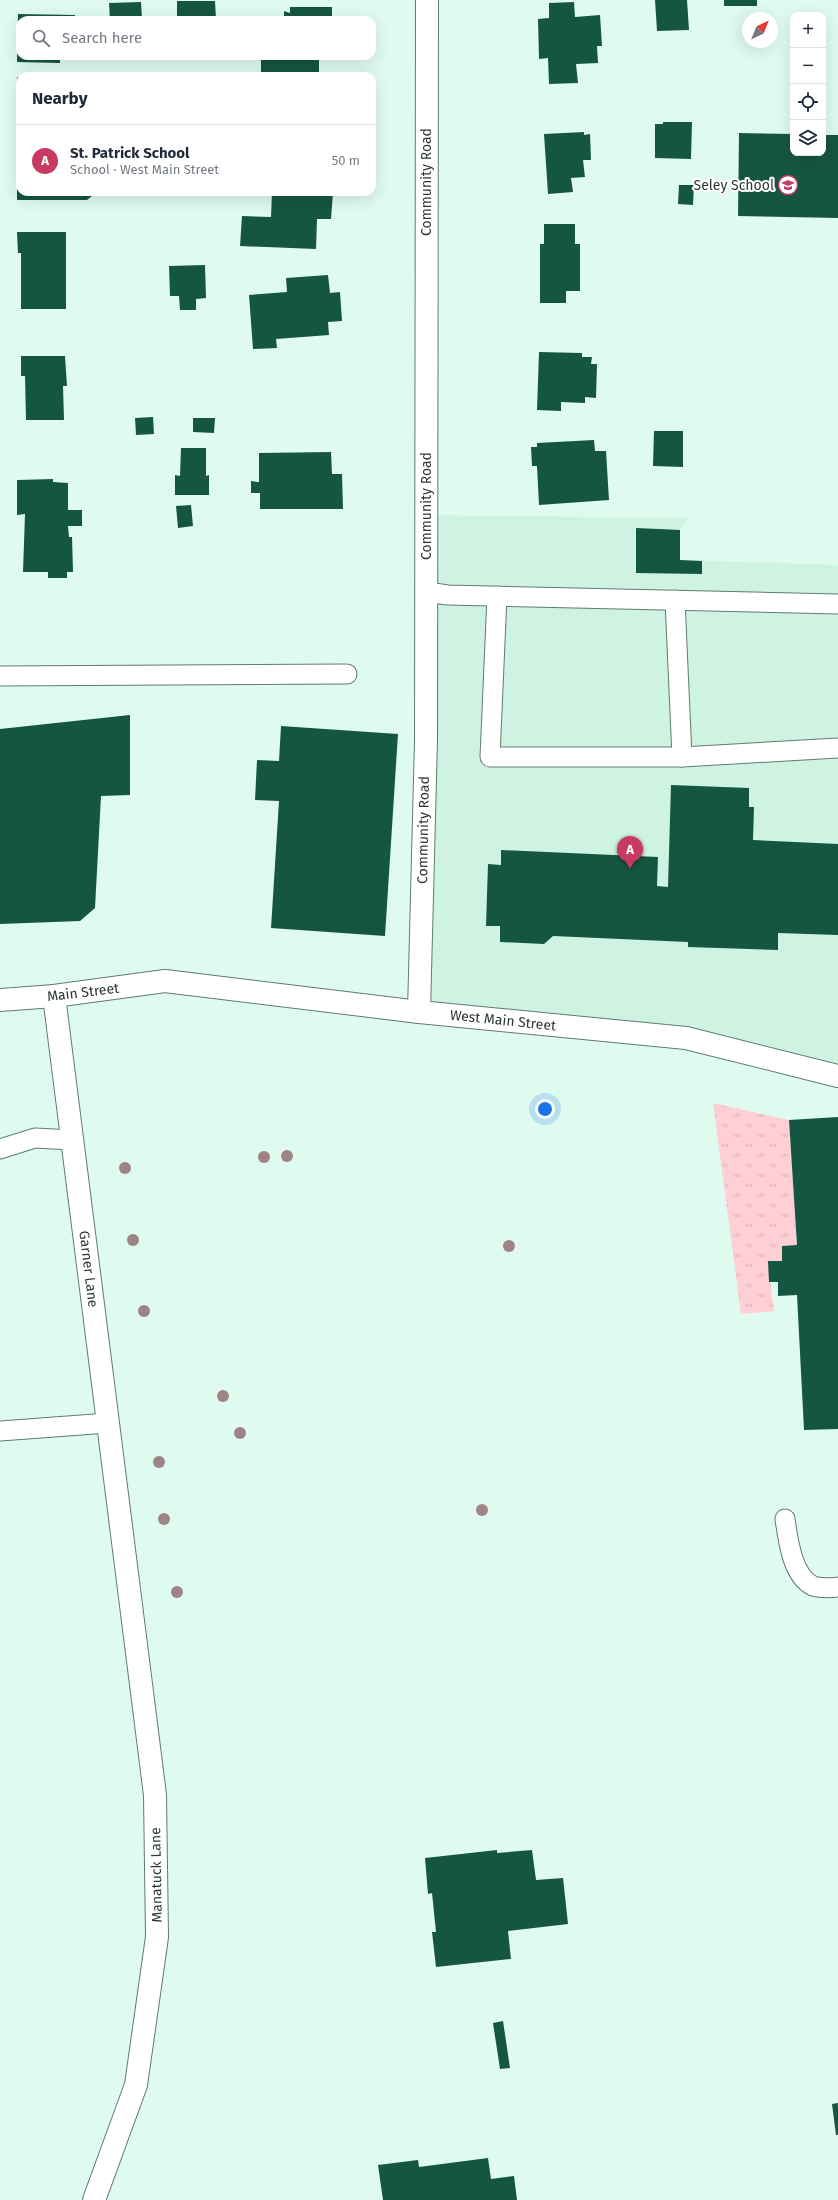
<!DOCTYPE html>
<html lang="en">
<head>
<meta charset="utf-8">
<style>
  :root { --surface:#fff; --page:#f6f6f7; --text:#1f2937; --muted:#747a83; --line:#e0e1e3; --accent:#c93a62 }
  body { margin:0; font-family:"Fira Sans",sans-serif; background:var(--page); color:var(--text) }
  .controls { position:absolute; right:12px; top:12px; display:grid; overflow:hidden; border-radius:8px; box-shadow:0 4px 16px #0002 }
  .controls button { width:36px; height:36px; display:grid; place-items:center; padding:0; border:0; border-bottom:1px solid var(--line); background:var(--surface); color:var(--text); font:20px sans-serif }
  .compass { position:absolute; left:742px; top:12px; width:36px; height:36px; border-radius:50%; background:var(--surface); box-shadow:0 4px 16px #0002; rotate:43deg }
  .you { position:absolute; left:545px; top:1109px; width:14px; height:14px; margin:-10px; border:3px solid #fff; border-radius:50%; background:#1a73e8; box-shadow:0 0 0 6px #1a73e833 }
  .badge { display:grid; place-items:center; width:26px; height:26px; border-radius:50%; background:var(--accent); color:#fff; font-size:13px; font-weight:700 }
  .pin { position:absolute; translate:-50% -33px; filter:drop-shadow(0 1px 2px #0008) }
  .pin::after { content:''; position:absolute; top:21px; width:14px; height:12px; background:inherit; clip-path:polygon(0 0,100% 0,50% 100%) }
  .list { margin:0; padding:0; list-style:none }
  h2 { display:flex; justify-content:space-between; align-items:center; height:52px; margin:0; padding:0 16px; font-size:17px }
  h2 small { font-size:13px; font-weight:400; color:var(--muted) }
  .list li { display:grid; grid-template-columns:26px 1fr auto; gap:12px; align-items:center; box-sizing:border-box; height:72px; padding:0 16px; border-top:1px solid var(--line) }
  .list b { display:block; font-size:15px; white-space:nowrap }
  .list p { margin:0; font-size:13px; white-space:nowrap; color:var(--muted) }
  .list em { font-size:13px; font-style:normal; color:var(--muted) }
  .icon { flex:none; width:22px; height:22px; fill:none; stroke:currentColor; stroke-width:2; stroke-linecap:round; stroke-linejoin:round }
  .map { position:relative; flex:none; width:838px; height:2200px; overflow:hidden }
  .search { position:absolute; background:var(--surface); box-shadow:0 4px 16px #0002; left:16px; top:16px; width:360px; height:44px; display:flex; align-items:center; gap:10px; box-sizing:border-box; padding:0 14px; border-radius:12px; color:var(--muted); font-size:15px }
  .panel { position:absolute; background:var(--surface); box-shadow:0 4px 16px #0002; left:16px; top:72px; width:360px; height:124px; border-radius:12px }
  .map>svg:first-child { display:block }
  .built { fill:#cef3e3 }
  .park { fill:url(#park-tufts) }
  .building { fill:#155642 }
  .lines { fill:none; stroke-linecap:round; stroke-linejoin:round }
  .lane-casing { stroke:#617a70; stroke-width:21 }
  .street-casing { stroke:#617a70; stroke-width:24 }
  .primary-casing { stroke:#617a70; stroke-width:24 }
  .lane { stroke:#fff; stroke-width:19 }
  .street { stroke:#fff; stroke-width:22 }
  .primary { stroke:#fff; stroke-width:22 }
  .tree { fill:#9e8388 }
  .labels { text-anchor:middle; stroke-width:4; stroke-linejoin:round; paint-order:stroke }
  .street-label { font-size:14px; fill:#2d3833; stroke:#fff }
  .poi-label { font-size:14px; fill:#2d3833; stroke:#fff; text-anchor:end }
</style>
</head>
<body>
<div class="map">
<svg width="838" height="2200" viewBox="0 0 838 2200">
  <defs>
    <pattern id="park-tufts" width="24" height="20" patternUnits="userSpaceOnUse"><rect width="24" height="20" fill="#ffcfd6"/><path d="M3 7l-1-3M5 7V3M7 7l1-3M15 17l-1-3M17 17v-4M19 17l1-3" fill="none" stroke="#dbb2b8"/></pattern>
  </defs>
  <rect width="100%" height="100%" fill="#dffbef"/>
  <polygon class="built" points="426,515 687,518 680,530 680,560 838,565 838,1076 686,1038 419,1012"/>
  <polygon class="park" points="713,1103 789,1120 797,1245 782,1246 782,1261 768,1261 774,1311 741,1314"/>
  <g class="building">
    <polygon points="655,0 687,0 689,30 657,31"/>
    <rect x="724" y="0" width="33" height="6"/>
    <polygon points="177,1 215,1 216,20 177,20"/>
    <polygon points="141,2 142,20 110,20 109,3"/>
    <polygon points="574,2 575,17 600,15 602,46 597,46 598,63 576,64 578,83 549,84 548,58 539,59 538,19 549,18 549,3"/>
    <polygon points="290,7 332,7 332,20 284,20 284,11 290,13"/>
    <polygon points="18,14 75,15 75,20 20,20 20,56 60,56 60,63 17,62"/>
    <rect x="261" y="56" width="58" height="20"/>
    <polygon points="17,77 20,77 20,98 16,98"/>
    <polygon points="663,122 692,122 691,159 655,158 655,124 663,124"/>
    <polygon points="584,132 584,135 590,134 591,160 583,160 585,177 571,178 573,192 548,194 544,134"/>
    <polygon points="17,133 20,133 20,192 97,192 87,200 17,200"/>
    <polygon points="739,133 793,134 793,153 823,153 823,135 838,135 838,218 738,216"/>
    <polygon points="679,185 694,185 693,205 678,204"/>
    <polygon points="272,192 333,192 331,219 317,219 316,249 240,246 242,216 271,217"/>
    <polygon points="544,224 575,224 575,244 580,244 580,291 566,291 566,303 540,303 540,244 544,244"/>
    <polygon points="17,232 66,232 66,309 21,309 21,253 18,253"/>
    <polygon points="205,265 206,298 196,299 196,310 180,310 179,296 170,296 169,266"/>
    <polygon points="328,275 330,293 340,292 342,321 328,322 329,335 276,339 277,348 253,349 249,295 287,292 286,278"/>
    <polygon points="539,352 582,353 582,357 592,357 591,364 597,364 596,398 585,397 585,403 561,402 561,411 537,410"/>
    <polygon points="21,356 65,356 67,386 63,386 64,420 26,420 25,376 21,376"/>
    <polygon points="153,417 154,434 136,435 135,418"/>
    <polygon points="193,418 215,418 214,433 193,432"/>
    <polygon points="654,431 683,431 683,467 653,466"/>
    <polygon points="594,440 595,451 606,451 609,500 539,505 537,466 532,466 531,447 537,447 537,443"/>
    <polygon points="181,448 206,448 206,476 209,475 209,495 175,495 175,475 180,476"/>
    <polygon points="331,452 332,474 342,474 343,509 260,509 260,493 251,493 251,481 259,482 259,453"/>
    <polygon points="53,479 53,482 68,483 68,510 82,510 82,526 68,526 69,537 72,537 73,572 67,572 67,578 48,578 48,572 23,572 25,514 17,515 17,480"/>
    <polygon points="191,505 193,526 178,528 176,506"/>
    <polygon points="636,528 680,530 680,560 702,561 702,574 636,573"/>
    <polygon points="130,715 130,795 101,796 95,908 80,921 0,924 0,729"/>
    <polygon points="281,726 398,734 385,936 271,928 279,801 255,800 257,760 279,761"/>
    <polygon points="671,785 749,788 749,807 754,807 753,840 838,844 838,935 778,933 778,950 688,947 688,942 553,936 544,944 500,942 500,926 486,926 488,864 501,865 501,850 658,857 657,886 668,887"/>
    <polygon points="838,1117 838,1429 804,1430 797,1295 778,1296 778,1282 769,1282 768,1261 782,1261 782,1246 797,1245 789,1120"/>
    <polygon points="497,1850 497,1853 532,1850 536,1880 563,1878 568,1924 508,1931 511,1959 436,1967 432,1932 436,1932 432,1893 428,1894 425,1858"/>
    <polygon points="503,2021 510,2068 500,2069 493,2023"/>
    <polygon points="838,2103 838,2135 836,2135 832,2104"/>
    <polygon points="488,2158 491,2179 514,2176 517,2200 383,2200 378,2165 418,2160 419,2167"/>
  </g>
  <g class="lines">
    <g class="lane-casing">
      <g id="lane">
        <polyline points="426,592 448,595 838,604"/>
        <polyline points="497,596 490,757 682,757"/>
        <polyline points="675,600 682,757 838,748"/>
        <polyline points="0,676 347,674"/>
        <polyline points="0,1149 35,1138 72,1140"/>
        <polyline points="0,1431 108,1423"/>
        <path d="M785,1519C788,1539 792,1576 813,1586C819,1588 832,1588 838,1587"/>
      </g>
    </g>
    <g class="street-casing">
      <g id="street">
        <polyline points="54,996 155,1795 157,1937 136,2085 94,2200"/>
        <polyline points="419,1012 426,740 427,0"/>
      </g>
    </g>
    <g class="primary-casing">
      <polyline id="primary" points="0,1000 54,996 165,981 419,1012 686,1038 838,1076"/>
    </g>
    <use href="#lane" class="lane"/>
    <use href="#street" class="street"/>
    <use href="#primary" class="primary"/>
  </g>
  <g class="tree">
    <circle cx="287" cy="1156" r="6"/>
    <circle cx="264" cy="1157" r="6"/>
    <circle cx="125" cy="1168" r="6"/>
    <circle cx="133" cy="1240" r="6"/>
    <circle cx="509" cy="1246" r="6"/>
    <circle cx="144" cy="1311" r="6"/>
    <circle cx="223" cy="1396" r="6"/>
    <circle cx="240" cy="1433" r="6"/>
    <circle cx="159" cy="1462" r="6"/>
    <circle cx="482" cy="1510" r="6"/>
    <circle cx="164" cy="1519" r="6"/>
    <circle cx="177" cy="1592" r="6"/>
  </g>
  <defs>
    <g id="school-ring" transform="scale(1)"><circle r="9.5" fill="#fff" stroke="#c93a62" stroke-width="1.5"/><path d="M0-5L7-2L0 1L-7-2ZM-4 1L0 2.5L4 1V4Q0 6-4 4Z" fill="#c93a62"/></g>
  </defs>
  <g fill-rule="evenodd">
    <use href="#school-ring" x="788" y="185"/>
  </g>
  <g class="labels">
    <g class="street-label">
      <text transform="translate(426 182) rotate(-90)" y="5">Community Road</text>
      <text transform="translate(426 506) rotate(-90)" y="5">Community Road</text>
      <text transform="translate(423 830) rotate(-89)" y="5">Community Road</text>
      <text transform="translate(83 992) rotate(-7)" y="5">Main Street</text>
      <text transform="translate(503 1020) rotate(6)" y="5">West Main Street</text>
      <text transform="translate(89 1269) rotate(83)" y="5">Garner Lane</text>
      <text transform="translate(156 1875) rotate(-91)" y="5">Manatuck Lane</text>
    </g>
    <g class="poi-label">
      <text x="774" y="190">Seley School</text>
    </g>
  </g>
</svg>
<div class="controls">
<button>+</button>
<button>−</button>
<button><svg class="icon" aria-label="locate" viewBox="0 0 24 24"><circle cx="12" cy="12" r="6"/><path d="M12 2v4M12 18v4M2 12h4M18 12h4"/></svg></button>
<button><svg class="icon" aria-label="layers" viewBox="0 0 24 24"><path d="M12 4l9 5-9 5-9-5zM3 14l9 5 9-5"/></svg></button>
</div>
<svg class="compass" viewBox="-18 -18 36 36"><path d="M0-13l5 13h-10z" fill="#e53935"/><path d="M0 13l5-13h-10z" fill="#747a83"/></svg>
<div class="you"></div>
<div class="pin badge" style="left:630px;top:869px">A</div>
<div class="search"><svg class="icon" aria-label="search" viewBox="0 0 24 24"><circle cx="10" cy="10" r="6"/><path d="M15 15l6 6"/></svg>Search here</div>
<section class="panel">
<h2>Nearby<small></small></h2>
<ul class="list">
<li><span class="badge">A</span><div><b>St. Patrick School</b><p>School · West Main Street</p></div><em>50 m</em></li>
</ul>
</section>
</div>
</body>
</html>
